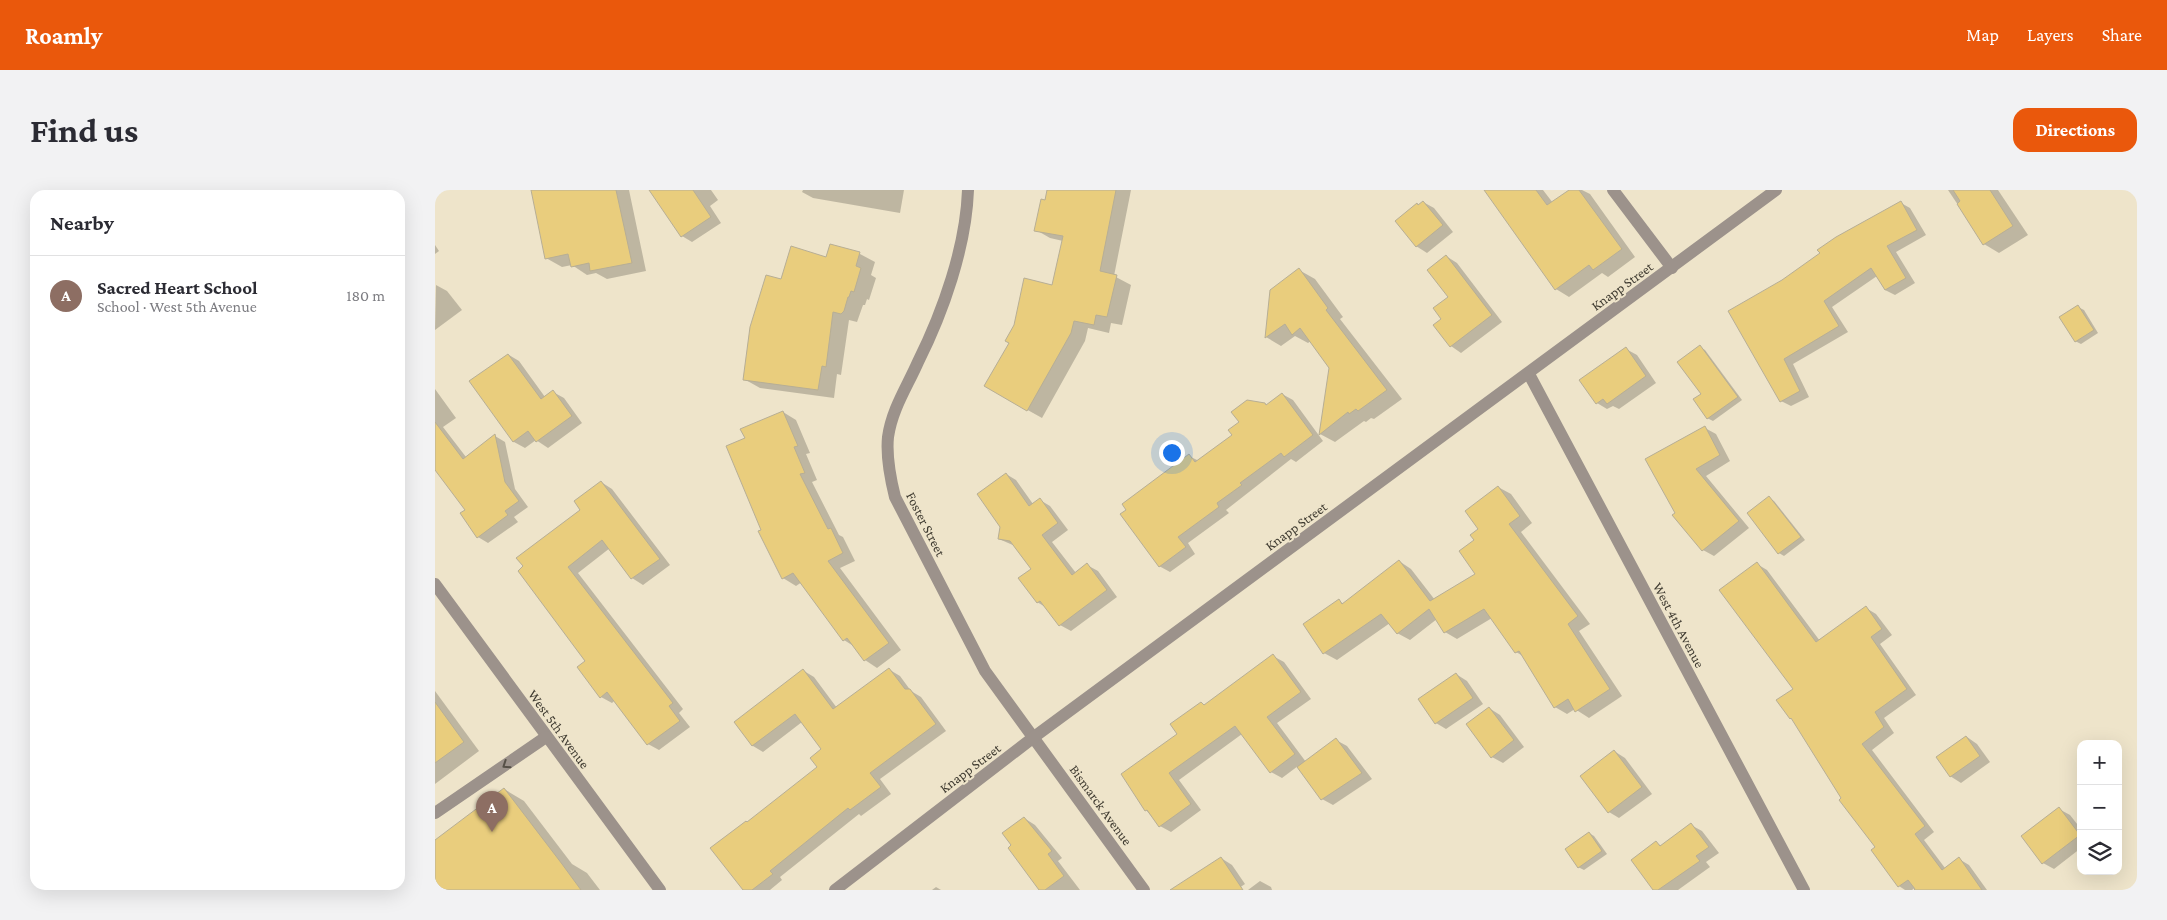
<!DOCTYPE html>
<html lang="en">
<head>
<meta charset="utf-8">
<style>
  :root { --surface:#fff; --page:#f2f2f3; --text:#2b2b33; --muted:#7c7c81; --line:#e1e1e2; --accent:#ea580c }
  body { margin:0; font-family:"Crimson Pro",serif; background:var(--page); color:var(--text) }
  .controls { position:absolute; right:15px; bottom:15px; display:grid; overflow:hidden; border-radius:10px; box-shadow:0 5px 20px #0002 }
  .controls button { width:45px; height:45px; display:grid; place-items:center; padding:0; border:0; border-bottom:1px solid var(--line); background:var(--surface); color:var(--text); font:25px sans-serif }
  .you { position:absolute; left:736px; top:262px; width:18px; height:18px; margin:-12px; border:4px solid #fff; border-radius:50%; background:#1a73e8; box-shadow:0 0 0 8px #1a73e833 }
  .badge { display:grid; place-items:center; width:32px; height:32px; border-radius:50%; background:var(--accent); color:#fff; font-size:16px; font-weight:700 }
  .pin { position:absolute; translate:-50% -41px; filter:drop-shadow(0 1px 2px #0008) }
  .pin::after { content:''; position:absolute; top:26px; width:18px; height:15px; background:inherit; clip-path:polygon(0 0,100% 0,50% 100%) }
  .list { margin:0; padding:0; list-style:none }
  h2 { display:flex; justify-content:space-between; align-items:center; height:65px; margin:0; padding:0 20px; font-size:21px }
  h2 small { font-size:16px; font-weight:400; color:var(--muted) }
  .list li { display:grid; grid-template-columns:32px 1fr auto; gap:15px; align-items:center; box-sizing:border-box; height:80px; padding:0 20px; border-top:1px solid var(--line) }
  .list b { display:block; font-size:19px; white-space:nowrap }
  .list p { margin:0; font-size:16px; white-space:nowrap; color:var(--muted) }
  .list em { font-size:16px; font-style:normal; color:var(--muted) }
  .icon { flex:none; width:28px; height:28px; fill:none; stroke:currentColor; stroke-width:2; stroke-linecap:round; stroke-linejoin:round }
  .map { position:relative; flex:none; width:1702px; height:700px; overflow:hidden; border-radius:15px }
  header { display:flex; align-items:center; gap:30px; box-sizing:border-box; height:70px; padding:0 25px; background:var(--accent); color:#fff }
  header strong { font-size:24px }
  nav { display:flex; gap:28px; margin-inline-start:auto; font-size:18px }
  .intro { display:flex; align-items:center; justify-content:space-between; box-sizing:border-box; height:120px; padding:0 30px }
  h1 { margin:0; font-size:35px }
  .button { padding:12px 22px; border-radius:15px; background:var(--accent); color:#fff; font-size:18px; font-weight:700 }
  main { display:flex; gap:30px; padding:0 30px }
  aside { flex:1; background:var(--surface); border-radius:15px; box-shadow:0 5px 20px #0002 }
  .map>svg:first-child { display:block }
  .shadow { fill:#0003 }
  .building { fill:#e9cd7d; stroke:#b7ae95 }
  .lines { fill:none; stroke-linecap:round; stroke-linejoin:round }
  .minor { stroke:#9c928b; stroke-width:12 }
  .oneway { stroke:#565047 }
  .labels { text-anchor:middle; stroke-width:4; stroke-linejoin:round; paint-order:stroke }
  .street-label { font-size:14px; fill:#3e3a30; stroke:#eee4ca }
</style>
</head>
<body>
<header>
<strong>Roamly</strong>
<nav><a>Map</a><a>Layers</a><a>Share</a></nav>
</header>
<div class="intro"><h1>Find us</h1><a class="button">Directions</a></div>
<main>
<aside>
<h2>Nearby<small></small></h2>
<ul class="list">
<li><span class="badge" style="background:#8d6e63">A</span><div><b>Sacred Heart School</b><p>School · West 5th Avenue</p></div><em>180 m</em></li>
</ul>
</aside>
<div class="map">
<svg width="1702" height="700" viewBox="0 0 1702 700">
  <rect width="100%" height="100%" fill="#eee4ca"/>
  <g class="shadow">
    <polygon points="97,0 194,0 211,81 172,89 161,83 152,85 137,75 127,77 111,68"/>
    <polygon points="216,0 276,0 283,10 275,16 286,33 257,52 247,46"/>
    <polygon points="368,0 469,0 465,23 378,8 367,2"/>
    <polygon points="613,0 696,0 679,86 696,95 687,135 676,133 674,143 653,138 650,151 607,228 550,196 618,96 628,51 615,48 601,40"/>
    <polygon points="1060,0 1108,0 1118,13 1136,0 1147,0 1155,4 1200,67 1173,87 1167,83 1134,107 1121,99"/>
    <polygon points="1513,0 1563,0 1593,45 1564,63 1549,54"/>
    <polygon points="988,12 999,18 1018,42 992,63 981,56 984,16"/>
    <polygon points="1466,13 1475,18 1491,45 1461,62 1480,93 1460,105 1450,100 1442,86 1397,117 1413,142 1358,174 1374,207 1356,216 1346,211 1348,91"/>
    <polygon points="0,55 4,61 0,64"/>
    <polygon points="396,55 425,64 440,72 436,85 441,88 434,110 432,109 430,115 428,115 422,132 414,130 406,185 402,184 399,208 325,198 309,189 347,91 392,69"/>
    <polygon points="1011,66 1022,73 1067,132 1026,163 1016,156 1008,129 1015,107"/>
    <polygon points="864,80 880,89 908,127 905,129 967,209 939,229 936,228 931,232 929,231 900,252 885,244 895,177 876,151 873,153 860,146 846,156 831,147 836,101"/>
    <polygon points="1,95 12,101 27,120 0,140"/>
    <polygon points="1643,117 1649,120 1663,143 1646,154 1640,151"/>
    <polygon points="1265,157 1270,160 1307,210 1278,231 1272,228"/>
    <polygon points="1191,159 1202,165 1221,193 1184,219 1178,216 1172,219 1162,213"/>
    <polygon points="74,165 84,171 110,207 118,202 129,208 147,233 113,258 101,250 90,258 79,252 36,192"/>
    <polygon points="0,199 21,228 8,237 31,267 60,246 70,252 80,299 93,317 79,327 83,332 53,353 43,347 32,320 0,271"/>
    <polygon points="847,204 858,210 888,251 861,272 856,269 791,320 794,323 753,353 760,364 735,382 724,376 754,266 764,271 799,246 829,214 832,216"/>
    <polygon points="348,222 361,230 375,263 371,264 382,290 377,292 404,345 408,347 420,371 405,378 466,460 442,478 430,470 420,457 409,450 367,392 361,396 348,388 327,340 311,249"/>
    <polygon points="1270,238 1281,244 1295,271 1271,286 1314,338 1279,366 1268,360 1241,323"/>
    <polygon points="571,284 581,290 598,314 605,310 615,316 633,340 617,352 641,383 652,375 663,381 682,407 636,441 625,435 612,418 602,412 598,379 580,356 564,349"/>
    <polygon points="166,292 177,299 235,375 208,395 197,388 175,358 143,383 248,519 244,523 255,537 224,560 213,554 180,510 177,513 166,507 152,471 85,381 147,321"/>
    <polygon points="1063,297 1076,304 1097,333 1086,342 1155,434 1144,441 1187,506 1154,528 1140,519 1132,524 1120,517 1088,466 1081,462 1057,428 1022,449 1010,442 1002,429 975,450 962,443 955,433 902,470 889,463 904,411 909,414 964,371 976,379 1000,410 1042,384 1041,350"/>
    <polygon points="1334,308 1339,311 1370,350 1349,366 1344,363"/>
    <polygon points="1322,374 1332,380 1385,451 1431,418 1441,424 1457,445 1445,454 1481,505 1449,528 1459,543 1437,560 1499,642 1489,650 1510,678 1524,669 1534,675 1552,700 1482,700 1481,697 1477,700 1470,700 1464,696 1442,658 1407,609 1359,530 1343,510 1359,499"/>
    <polygon points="838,466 849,472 876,509 842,533 871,572 901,550 912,556 937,589 898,615 887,609 863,576 847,588 836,582 807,544 744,590 766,620 736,642 725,636 711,620 743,544 766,513 770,515"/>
    <polygon points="455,480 465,486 476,501 486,507 511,541 445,589 456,604 426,626 424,624 345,687 347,690 335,700 310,700 313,633 384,578 388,559 367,532 328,562 318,556 301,532 369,481 379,487 402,518"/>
    <polygon points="1021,484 1032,491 1048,514 1011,539 1001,533"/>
    <polygon points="0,501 44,561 0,594"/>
    <polygon points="1054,518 1065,525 1089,557 1068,573 1057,567"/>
    <polygon points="1532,547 1542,554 1555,572 1526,593 1515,586"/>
    <polygon points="1179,561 1190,568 1217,604 1184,628 1174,622"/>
    <polygon points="69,599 89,611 137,674 152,683 165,700 0,700 0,652"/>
    <polygon points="1624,619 1635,625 1646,639 1646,658 1619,679 1608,673"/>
    <polygon points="589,628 600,635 627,668 623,671 645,700 606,700"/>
    <polygon points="1256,635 1267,641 1284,663 1271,672 1275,677 1243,700 1220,700 1221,653 1227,656"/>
    <polygon points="1154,643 1159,646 1172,664 1149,680 1143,677"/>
    <polygon points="786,668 797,675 810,694 801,700 765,700"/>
    <polygon points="825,691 836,697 837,700 813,700"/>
    <polygon points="501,697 506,700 497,700"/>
  </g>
  <g class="building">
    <polygon points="96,0 181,0 197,73 155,81 154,73 136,77 133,64 110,69"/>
    <polygon points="214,0 258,0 276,27 246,47"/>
    <polygon points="612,0 681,0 665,81 682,85 672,127 661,125 659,135 639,131 636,143 592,221 549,196 574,153 570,151 579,135 589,88 617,95 628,46 599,41 606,9 610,10"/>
    <polygon points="1049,0 1101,0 1112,15 1134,0 1144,0 1187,59 1158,80 1154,75 1120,100"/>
    <polygon points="1518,0 1555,0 1578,36 1548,55 1522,14 1525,11"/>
    <polygon points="988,11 1008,35 981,57 960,31 982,13 983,15"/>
    <polygon points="1466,11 1482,40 1452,56 1471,88 1450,100 1436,78 1389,111 1404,136 1349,169 1365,201 1345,212 1293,121 1347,90 1385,63 1382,60 1401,47"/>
    <polygon points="395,54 425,62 421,76 426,78 419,102 416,101 414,107 413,107 409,121 406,124 398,122 391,177 387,176 383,200 308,190 315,137 331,85 346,89 356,56 391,67"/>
    <polygon points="1011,65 1057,125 1015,157 998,135 1006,129 998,118 1013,107 992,80"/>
    <polygon points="864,78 893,118 891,120 952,200 923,221 921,219 914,224 913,222 884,245 894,178 865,138 857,145 850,134 830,148 835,100"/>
    <polygon points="1643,115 1659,140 1640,152 1624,127"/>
    <polygon points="1265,155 1303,207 1272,229 1258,209 1266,204 1242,172"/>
    <polygon points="1191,157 1211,186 1172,214 1168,209 1161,214 1144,190"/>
    <polygon points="73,164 106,209 118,200 137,226 101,252 93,241 78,252 34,191"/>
    <polygon points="847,203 878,245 849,267 846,263 805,293 807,295 782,313 784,317 743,347 751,357 724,377 685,324 691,320 687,314 754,264 760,272 797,245 793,240 804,232 796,222 812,210 830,213 831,215"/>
    <polygon points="348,221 363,256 359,257 370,283 365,284 393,339 396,338 408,363 393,371 454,453 429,471 412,448 408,451 358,383 347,389 323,341 326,340 291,256 310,248 305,239"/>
    <polygon points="0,232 28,269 60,244 70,292 84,311 70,321 73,325 42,348 25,323 30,320 0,280"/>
    <polygon points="1270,236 1285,265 1261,279 1304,331 1267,361 1237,325 1240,323 1210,269"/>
    <polygon points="571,283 594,316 605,308 623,333 607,345 637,385 652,373 672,400 624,436 605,411 602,413 583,388 596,379 575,351 563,349 565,337 542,304"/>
    <polygon points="166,291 225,369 196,389 167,350 133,377 238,513 234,516 245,531 212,555 172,502 165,508 142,477 150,471 83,381 88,376 81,368 145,320 139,311"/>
    <polygon points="1063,296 1085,326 1074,334 1143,426 1133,434 1175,499 1140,522 1133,509 1119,518 1084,461 1080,463 1049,419 1009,443 994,419 962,444 946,424 888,464 868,434 904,409 907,414 964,370 995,411 1040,384 1024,361 1039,350 1035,345 1043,339 1030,321"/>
    <polygon points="1334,306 1366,347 1343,364 1312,323"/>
    <polygon points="1322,372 1381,452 1431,416 1447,439 1436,447 1472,499 1440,522 1449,537 1427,554 1490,636 1480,644 1507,680 1524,667 1547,700 1479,700 1480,699 1473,690 1463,697 1436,660 1440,657 1404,610 1406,608 1356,528 1355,529 1341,510 1358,499 1284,400"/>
    <polygon points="838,464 866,502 832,527 860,564 835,583 800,536 734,583 756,614 724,637 712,620 710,621 686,584 742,544 735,534 766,512 769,515"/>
    <polygon points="454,478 470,499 475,499 501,534 435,583 446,597 415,620 413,618 335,681 338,684 317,700 308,700 275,658 311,631 312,632 382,577 375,568 386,559 360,524 317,556 299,532 368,479 398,519"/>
    <polygon points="1021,483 1038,508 1000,534 983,509"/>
    <polygon points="0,512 29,552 0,573"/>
    <polygon points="1054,517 1079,550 1056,568 1031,534"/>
    <polygon points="1531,546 1545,566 1515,587 1501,567"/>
    <polygon points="901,548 927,583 886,610 862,577"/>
    <polygon points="1179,560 1207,597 1173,623 1145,586"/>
    <polygon points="69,598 127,674 146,700 0,700 0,650"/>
    <polygon points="1624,617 1645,645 1607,674 1586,646"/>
    <polygon points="589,627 617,661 613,664 629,686 610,700 604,700 573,658 576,655 567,643"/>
    <polygon points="1256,633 1274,657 1261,666 1265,671 1223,700 1218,700 1196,670 1221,651 1225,656"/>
    <polygon points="1154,642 1167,661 1143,678 1130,659"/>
    <polygon points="786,667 808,700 735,700"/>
  </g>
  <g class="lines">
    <g class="minor">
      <path d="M533,0C531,57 508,122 483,172C472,197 457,219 453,247C451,267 455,287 460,307L550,481L709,700"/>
      <polyline points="1178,0 1237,78"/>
      <polyline points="1094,184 1369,700"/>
      <polyline points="0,394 225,700"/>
      <polyline points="0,623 111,547"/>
      <polyline points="400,700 599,547 1341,0"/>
    </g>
  </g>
  <defs><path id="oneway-chevron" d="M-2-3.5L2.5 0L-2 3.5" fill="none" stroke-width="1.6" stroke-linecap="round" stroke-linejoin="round" transform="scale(1.25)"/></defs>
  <use class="oneway" href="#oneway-chevron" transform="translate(71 575) rotate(146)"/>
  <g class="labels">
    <g class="street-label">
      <text transform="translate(1187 96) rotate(-36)" y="5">Knapp Street</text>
      <text transform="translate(491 334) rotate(63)" y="5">Foster Street</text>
      <text transform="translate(861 336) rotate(-36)" y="5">Knapp Street</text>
      <text transform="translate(1244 435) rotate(62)" y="5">West 4th Avenue</text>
      <text transform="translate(124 539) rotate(54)" y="5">West 5th Avenue</text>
      <text transform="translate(535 578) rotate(-37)" y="5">Knapp Street</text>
      <text transform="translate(666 615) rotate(54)" y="5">Bismarck Avenue</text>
    </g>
  </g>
</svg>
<div class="controls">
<button>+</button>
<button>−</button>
<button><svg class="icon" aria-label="layers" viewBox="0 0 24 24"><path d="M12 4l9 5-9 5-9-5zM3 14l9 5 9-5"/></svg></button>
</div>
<div class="you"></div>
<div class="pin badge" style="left:57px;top:642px;background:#8d6e63">A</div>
</div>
</main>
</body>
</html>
